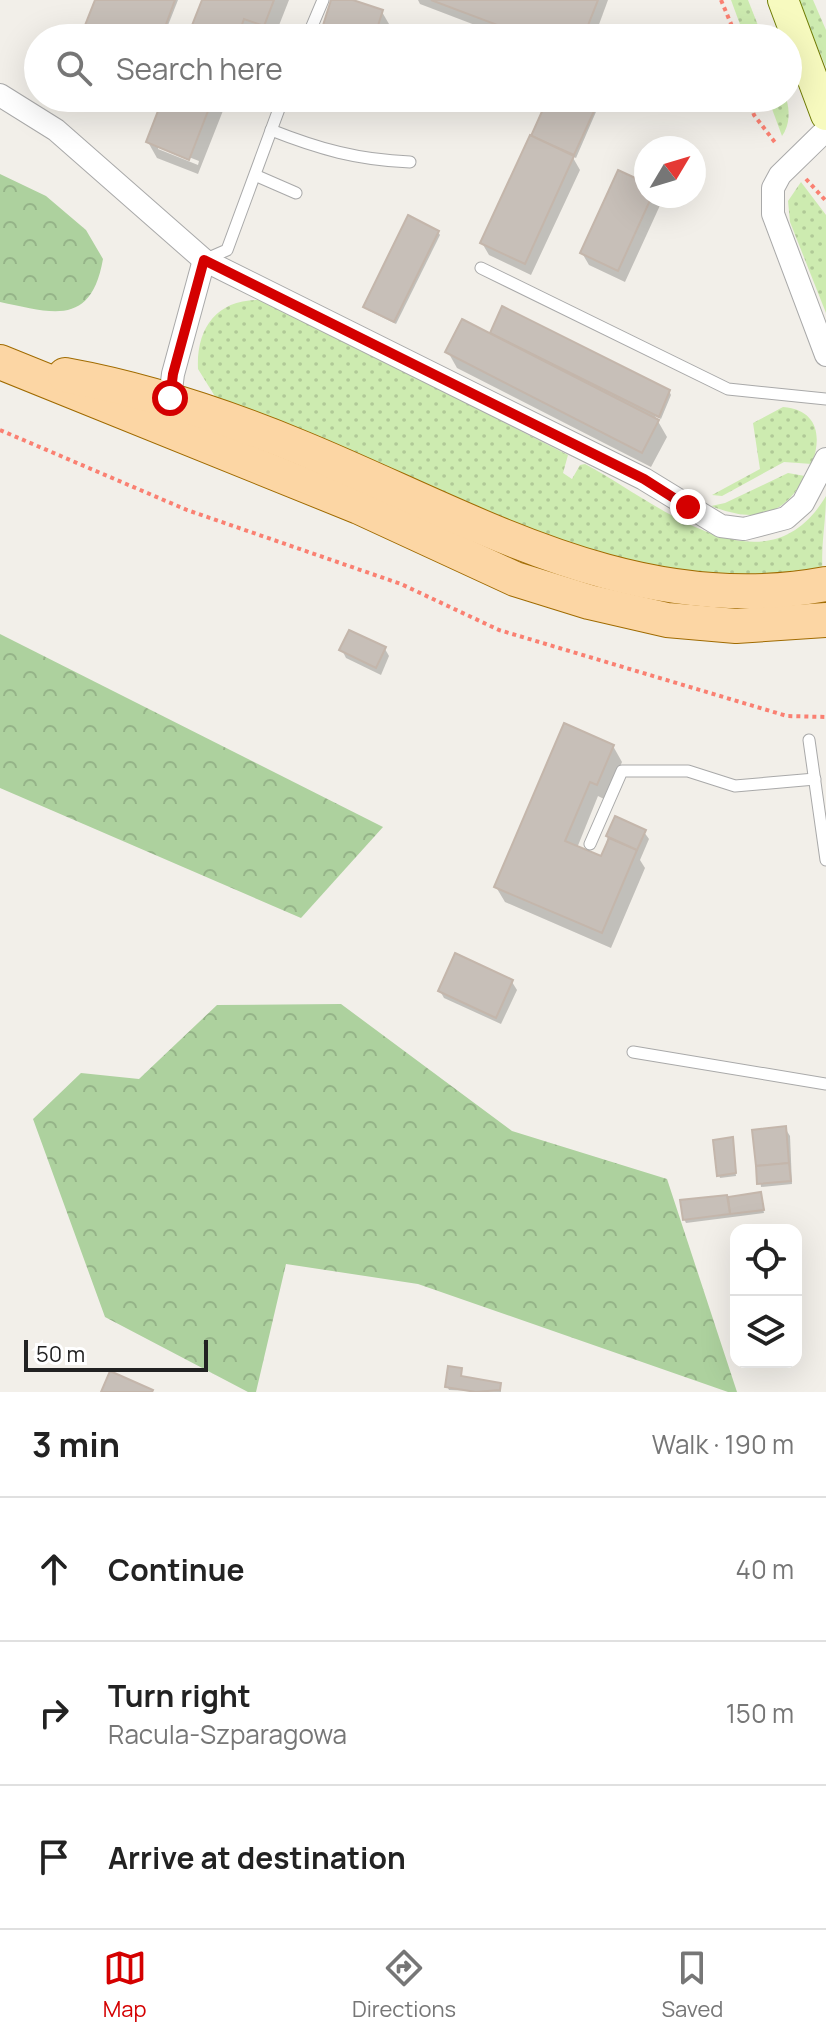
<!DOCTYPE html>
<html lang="en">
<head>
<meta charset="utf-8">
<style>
  :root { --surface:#fff; --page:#f6f6f6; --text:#222; --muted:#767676; --line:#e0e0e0; --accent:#d40000 }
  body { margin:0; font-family:Manrope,sans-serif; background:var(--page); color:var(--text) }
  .controls { position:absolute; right:24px; bottom:24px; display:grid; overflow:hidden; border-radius:16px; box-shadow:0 8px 32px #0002 }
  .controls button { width:72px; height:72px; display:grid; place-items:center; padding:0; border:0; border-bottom:2px solid var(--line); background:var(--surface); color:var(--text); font:40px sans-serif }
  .compass { position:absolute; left:634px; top:136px; width:72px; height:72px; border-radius:50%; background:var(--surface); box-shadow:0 8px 32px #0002; rotate:52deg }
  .scale { position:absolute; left:24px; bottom:20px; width:184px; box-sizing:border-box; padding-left:8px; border:4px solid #222; border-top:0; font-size:22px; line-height:28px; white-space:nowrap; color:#222; -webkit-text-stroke:6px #fff; paint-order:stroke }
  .stop { position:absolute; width:24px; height:24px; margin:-18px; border:6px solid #d40000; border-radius:50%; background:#fff }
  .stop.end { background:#d40000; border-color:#fff; box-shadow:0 2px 8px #0008 }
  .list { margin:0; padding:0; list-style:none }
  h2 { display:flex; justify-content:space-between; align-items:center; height:104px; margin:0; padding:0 32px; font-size:34px }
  h2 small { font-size:26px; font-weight:400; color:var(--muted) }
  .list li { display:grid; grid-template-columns:52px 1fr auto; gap:24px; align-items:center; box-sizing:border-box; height:144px; padding:0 32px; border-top:2px solid var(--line) }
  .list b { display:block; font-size:30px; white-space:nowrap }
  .list p { margin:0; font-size:26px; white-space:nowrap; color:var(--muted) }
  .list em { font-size:26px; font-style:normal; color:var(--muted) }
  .icon { flex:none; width:44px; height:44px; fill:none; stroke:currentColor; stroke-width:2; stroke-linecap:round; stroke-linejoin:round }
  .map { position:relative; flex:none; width:826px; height:1392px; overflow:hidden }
  .search { position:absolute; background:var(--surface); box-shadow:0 8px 32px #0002; left:24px; right:24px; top:24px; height:88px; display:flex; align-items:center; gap:20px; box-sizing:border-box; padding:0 28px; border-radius:44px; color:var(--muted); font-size:30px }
  .sheet { height:536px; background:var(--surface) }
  nav { display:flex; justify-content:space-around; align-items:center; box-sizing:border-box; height:112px; border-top:2px solid var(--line); background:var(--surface); font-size:22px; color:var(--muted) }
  nav a { display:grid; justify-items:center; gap:4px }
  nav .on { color:var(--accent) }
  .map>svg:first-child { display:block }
  .grass { fill:url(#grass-dots) }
  .forest { fill:url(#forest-crowns) }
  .shadow { fill:#0003; fill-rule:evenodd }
  .building { fill:#c7bfb8; stroke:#c4b6ab; stroke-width:2 }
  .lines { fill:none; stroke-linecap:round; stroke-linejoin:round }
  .service-casing { stroke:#a9a9a9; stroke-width:13 }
  .minor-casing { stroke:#a9a9a9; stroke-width:24 }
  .secondary-casing { stroke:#707d05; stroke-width:32 }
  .primary-casing { stroke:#a06b00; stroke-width:36 }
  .path { stroke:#fa8072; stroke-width:4; stroke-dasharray:4 4; stroke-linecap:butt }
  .service { stroke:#fff; stroke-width:11 }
  .minor { stroke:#fff; stroke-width:22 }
  .secondary { stroke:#f7fabf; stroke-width:30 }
  .primary { stroke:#fcd6a4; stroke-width:34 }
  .route { stroke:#d40000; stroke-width:10 }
</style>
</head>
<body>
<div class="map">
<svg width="826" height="1392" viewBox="0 0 826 1392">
  <defs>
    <pattern id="grass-dots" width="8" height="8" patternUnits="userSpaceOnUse" patternTransform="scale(2)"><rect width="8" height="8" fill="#cdebb0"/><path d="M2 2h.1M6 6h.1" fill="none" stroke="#b0c997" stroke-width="1.8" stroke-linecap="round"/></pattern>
    <pattern id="forest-crowns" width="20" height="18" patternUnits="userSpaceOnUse" patternTransform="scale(2)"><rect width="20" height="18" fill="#add19e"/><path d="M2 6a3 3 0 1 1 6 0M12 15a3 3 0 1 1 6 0" fill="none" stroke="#95b388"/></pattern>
  </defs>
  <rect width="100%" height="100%" fill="#f2efe9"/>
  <g class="grass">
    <polygon points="731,0 748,0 763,38 745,38"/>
    <polygon points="798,0 813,0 826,30 826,67"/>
    <path d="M768,98H786C790,110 790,125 782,136Z"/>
    <polygon points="801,182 826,215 826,313 790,222 788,201"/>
    <path d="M262,300L568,455L563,473L572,479L580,465L585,464C655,501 765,599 826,496C826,523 820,547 823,574L781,581L609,564L216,398L198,369C196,327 218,298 262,300Z"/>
    <path d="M783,407C818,410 822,436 812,464L784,462L722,496L712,495L760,469L753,423Z"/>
    <path d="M788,473L805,476C783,519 752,522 711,506L725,503Z"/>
  </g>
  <g class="forest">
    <path d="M0,174L46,196L86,230L103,259C91,327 53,313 0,302Z"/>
    <polygon points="0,634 383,827 301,918 0,788"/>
    <polygon points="341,1004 512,1131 667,1179 737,1392 728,1392 418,1284 286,1264 256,1392 248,1392 105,1317 33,1119 81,1073 139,1079 217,1005"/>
  </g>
  <g class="shadow">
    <polygon points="97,0 178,0 163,38 82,38"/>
    <polygon points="204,0 289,0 274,38 253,34 252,38 189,38"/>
    <polygon points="333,0 347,0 382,12 389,24 384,38 321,38"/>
    <polygon points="418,0 608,0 594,38 509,38 420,4"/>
    <path d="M165,98H228L198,174L157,158L148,142ZM158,145L199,161L198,165L158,149Z"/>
    <polygon points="317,98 364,98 359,112"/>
    <polygon points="550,98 602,98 576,158 572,156 580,170 531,275 489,255 482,243"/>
    <polygon points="646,185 646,196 659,196 662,201 625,282 589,265 582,253"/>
    <polygon points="438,232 440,235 396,324 368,310 366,307"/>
    <polygon points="492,332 669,391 671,395 661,419 655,416 667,437 651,467 457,368 448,352 496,339"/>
    <polygon points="385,649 389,656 381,675 346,658 342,650"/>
    <polygon points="613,746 622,762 606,800 598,796 577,848 602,859 608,836 644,832 649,839 640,860 645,868 611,948 505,902 496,887"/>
    <polygon points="512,982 517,990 501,1024 444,998 440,991"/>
    <polygon points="785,1128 790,1136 792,1184 761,1187 755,1132"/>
    <polygon points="732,1139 736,1176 720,1178 719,1175"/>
    <polygon points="760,1194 764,1213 686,1223 684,1219 682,1202"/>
    <polygon points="461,1370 462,1379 500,1385 501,1392 449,1390 447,1386"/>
  </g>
  <g class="building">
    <polygon points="95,0 175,0 161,38 80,38"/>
    <polygon points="202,0 274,0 264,26 244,19 237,38 187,38"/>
    <polygon points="331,0 353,0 383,10 374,38 319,38"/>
    <polygon points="431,0 598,0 583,38 532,38"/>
    <polygon points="163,98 213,98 189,160 146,142"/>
    <polygon points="548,98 600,98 574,155 531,136"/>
    <polygon points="530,135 574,156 525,264 480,243"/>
    <polygon points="618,170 646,183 646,196 652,196 618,271 580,253"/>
    <polygon points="408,215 439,231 394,322 363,307"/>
    <polygon points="502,306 670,390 659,417 490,333"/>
    <polygon points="462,319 659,420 642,453 445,352"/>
    <polygon points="349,630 386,647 376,668 339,650"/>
    <polygon points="564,723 614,745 597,785 590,782 565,841 601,856 609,838 637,850 602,933 494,887"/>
    <polygon points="615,816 646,830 637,850 606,836"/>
    <polygon points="455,953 513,980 496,1018 438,991"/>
    <polygon points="786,1126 789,1163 756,1166 752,1130"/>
    <polygon points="733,1137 736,1173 717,1176 713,1140"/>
    <polygon points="789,1163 791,1181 757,1184 756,1166"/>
    <polygon points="761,1192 764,1210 730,1214 728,1197"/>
    <polygon points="727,1195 730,1214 683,1220 680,1200"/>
    <polygon points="448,1366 462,1368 461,1376 501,1383 500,1390 476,1392 445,1387"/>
    <polygon points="110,1371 153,1390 152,1392 101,1392"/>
  </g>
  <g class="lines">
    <g class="service-casing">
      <g id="service">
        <polyline points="307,38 323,0"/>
        <path d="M271,130C319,149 358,160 410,162"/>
        <polyline points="257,176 296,193"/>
        <polyline points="204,260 227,250 283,98"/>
        <polyline points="481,268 728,389 826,399"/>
        <polyline points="809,740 826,860"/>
        <polyline points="590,844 622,771 688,771 735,786 815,779"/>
        <polyline points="633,1052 826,1084"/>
      </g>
    </g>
    <g class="minor-casing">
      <g id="minor">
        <polyline points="0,95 56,130 204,260 644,479 721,526 744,529 786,518 803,503 826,459"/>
        <polyline points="826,130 780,175 773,188 773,214 826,355"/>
        <polyline points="170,398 173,374 204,260"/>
      </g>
    </g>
    <g class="secondary-casing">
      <polyline id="secondary" points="783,0 826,115"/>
    </g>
    <g class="primary-casing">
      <g id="primary">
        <polyline points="0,362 359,507 515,579 589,602 667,620 736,626 826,620"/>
        <path d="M65,375C148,390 225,416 302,448C472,518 634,620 826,584"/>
      </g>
    </g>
    <g class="path">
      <polyline points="721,0 737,38"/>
      <polyline points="748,98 754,115 777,145"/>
      <polyline points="806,179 826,201"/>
      <polyline points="0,430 187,510 401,584 499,630 787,716 826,717"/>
    </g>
    <use href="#service" class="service"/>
    <use href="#minor" class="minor"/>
    <use href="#secondary" class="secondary"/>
    <use href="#primary" class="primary"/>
  </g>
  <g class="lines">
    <polyline class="route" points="170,398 173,374 204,260 644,479 688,507"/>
  </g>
</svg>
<div class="controls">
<button><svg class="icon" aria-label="locate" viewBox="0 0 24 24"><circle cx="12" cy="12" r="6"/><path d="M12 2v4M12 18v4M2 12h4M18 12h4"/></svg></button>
<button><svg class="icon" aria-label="layers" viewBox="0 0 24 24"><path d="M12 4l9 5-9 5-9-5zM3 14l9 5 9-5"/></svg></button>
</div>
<svg class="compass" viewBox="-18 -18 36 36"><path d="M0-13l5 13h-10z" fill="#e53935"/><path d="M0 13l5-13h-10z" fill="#767676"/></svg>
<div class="scale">50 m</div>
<div class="stop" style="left:170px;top:398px"></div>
<div class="stop end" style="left:688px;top:507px"></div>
<div class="search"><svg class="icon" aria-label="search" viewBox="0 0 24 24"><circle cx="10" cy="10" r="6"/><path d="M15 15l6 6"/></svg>Search here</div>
</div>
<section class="sheet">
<h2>3 min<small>Walk · 190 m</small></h2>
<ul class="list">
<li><svg class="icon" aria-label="ahead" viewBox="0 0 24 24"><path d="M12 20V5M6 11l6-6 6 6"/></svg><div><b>Continue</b></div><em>40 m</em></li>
<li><svg class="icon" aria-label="right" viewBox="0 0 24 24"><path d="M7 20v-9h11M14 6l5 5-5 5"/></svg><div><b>Turn right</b><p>Racula-Szparagowa</p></div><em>150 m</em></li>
<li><svg class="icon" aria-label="arrive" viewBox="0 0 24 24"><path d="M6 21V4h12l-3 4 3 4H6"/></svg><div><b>Arrive at destination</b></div></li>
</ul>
</section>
<nav>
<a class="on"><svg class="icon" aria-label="map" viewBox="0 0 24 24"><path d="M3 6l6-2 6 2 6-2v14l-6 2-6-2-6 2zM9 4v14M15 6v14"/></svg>Map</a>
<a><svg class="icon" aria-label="directions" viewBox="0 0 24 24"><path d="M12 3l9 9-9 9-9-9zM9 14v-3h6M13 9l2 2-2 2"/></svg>Directions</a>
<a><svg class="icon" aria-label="saved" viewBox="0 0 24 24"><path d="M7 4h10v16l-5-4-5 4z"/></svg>Saved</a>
</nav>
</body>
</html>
